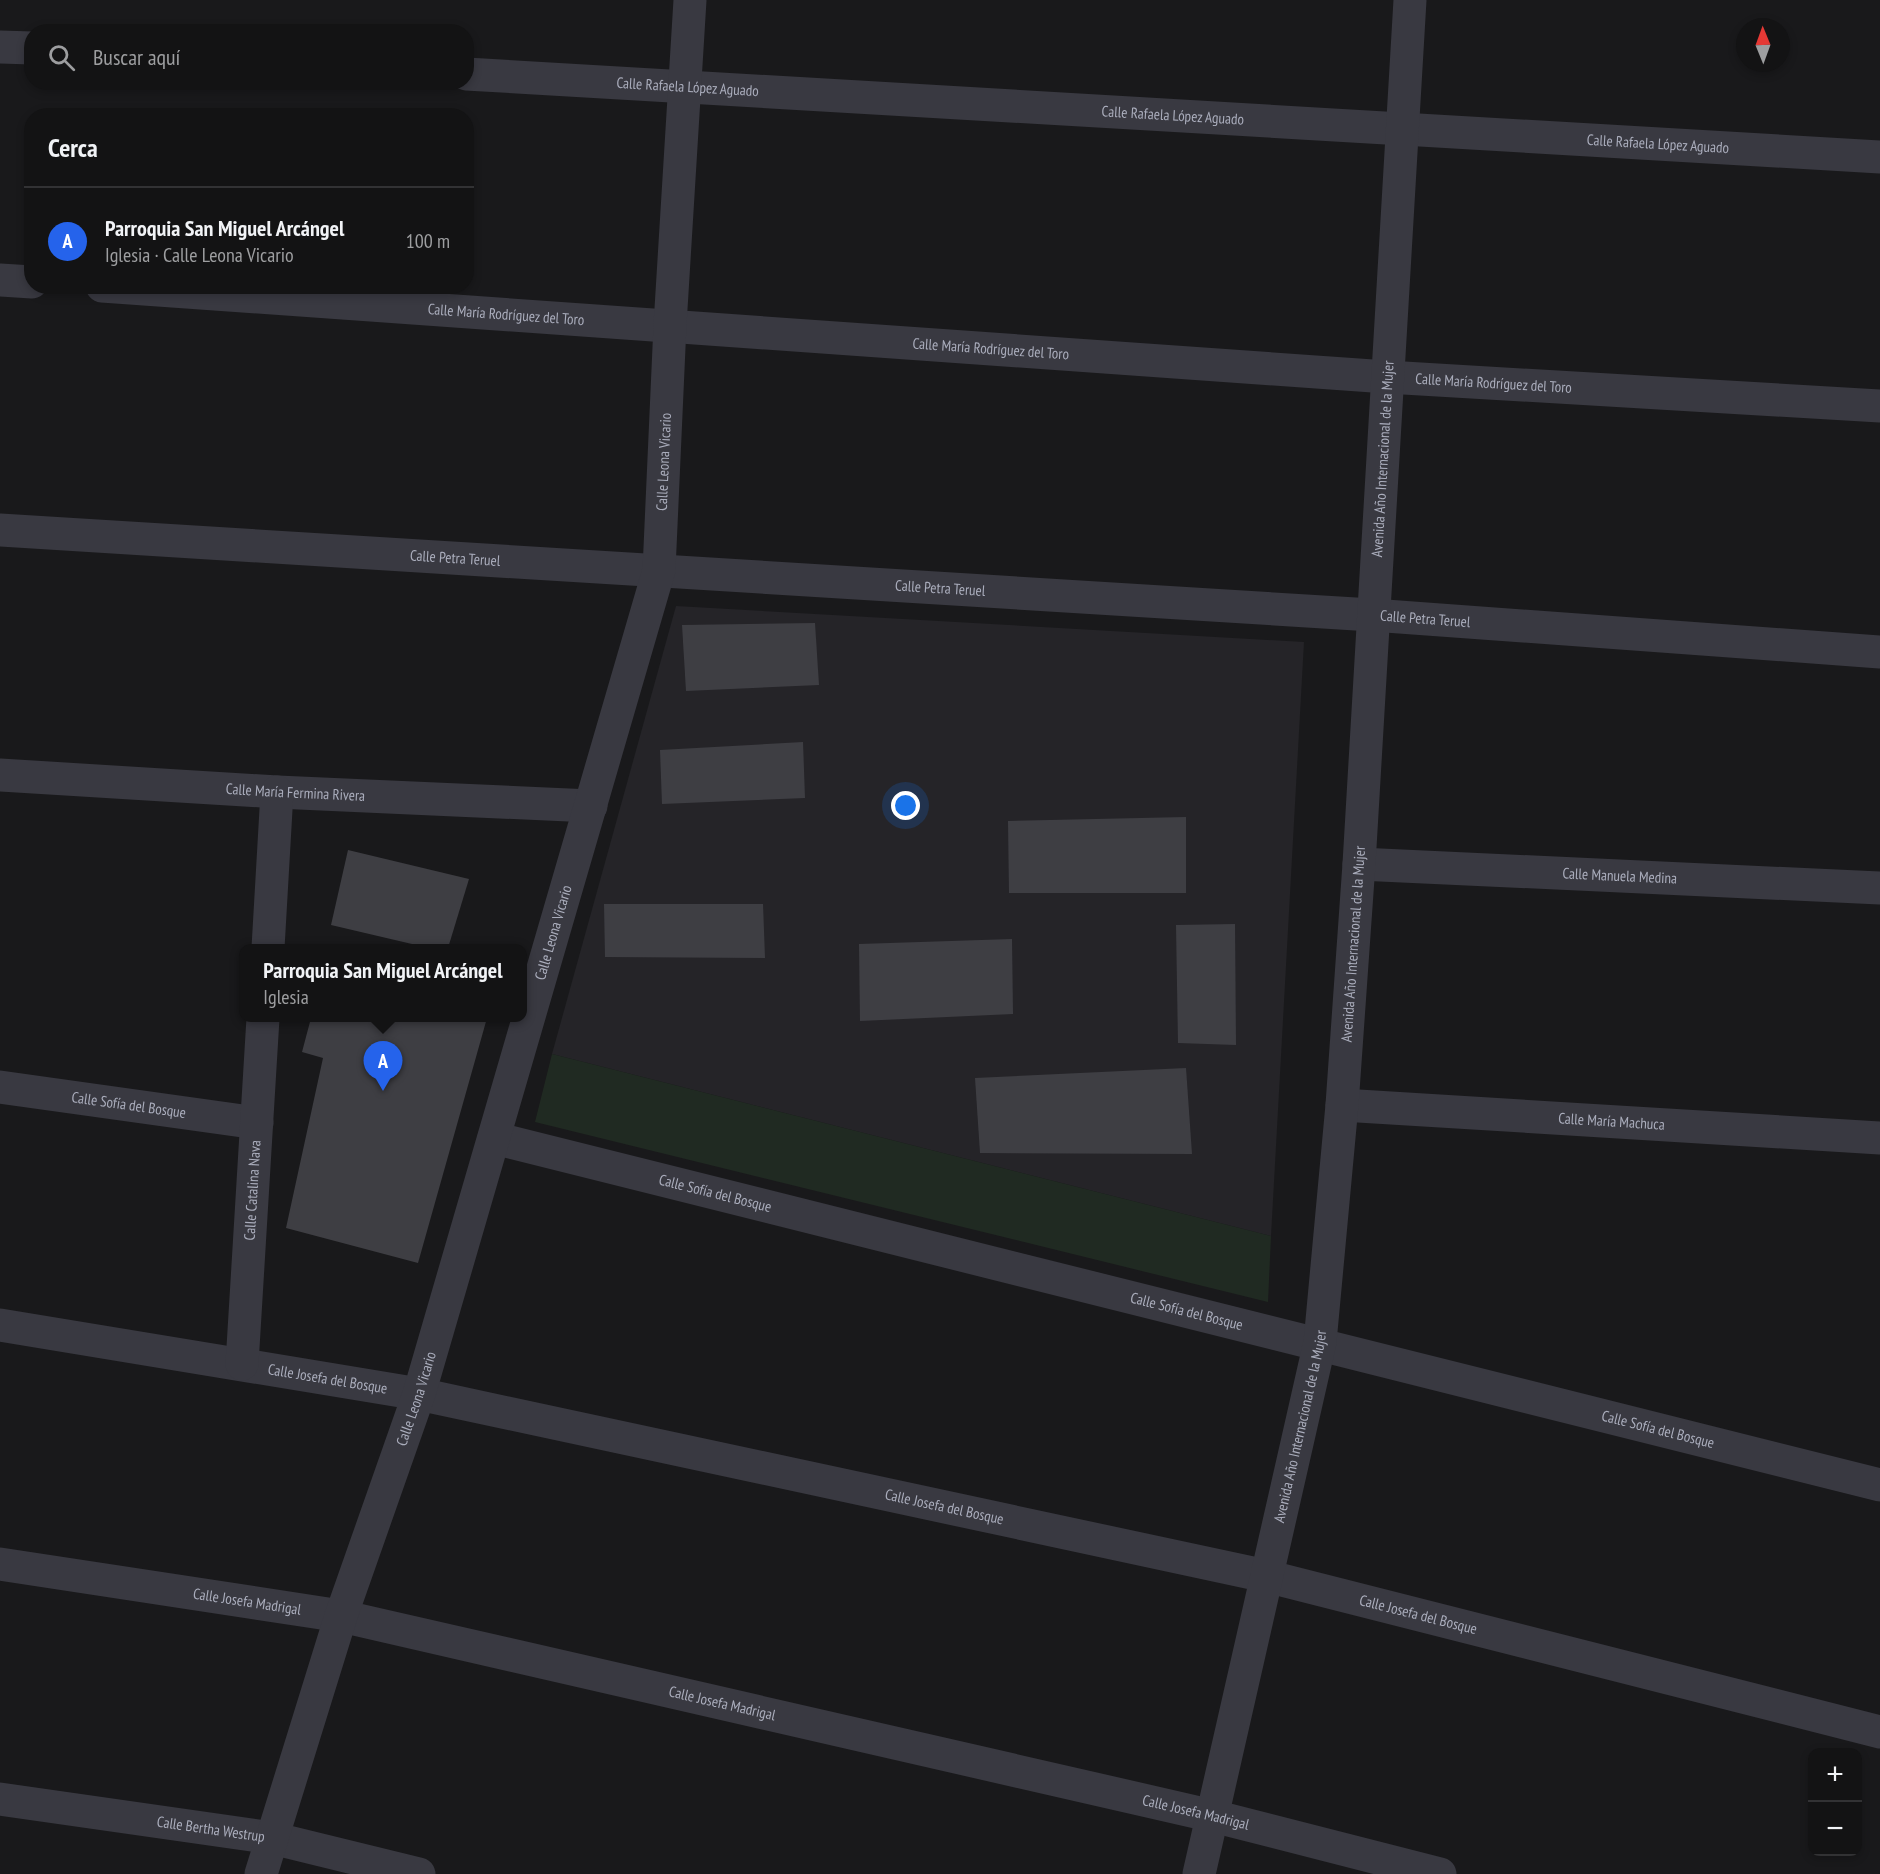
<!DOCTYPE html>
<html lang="es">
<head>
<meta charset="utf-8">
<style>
  :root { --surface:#131314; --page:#202022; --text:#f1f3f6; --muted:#9d9ea0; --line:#323234; --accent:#2563eb }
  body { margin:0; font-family:"PT Sans Narrow",sans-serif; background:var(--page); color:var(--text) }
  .controls { position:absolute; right:18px; bottom:18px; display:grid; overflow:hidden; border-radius:12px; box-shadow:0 3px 9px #0003 }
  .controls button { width:54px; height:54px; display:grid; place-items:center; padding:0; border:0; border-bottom:2px solid var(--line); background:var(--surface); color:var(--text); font:30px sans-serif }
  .compass { position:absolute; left:1736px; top:18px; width:54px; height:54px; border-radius:50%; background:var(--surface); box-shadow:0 3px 9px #0003; rotate:359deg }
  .you { position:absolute; left:906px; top:806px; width:21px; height:21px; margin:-15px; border:4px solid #fff; border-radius:50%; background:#1a73e8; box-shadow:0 0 0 9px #1a73e833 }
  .badge { display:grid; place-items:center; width:39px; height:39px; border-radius:50%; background:var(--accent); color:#fff; font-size:20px; font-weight:700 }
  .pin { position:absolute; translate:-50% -50px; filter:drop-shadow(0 2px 3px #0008) }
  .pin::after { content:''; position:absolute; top:32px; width:21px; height:18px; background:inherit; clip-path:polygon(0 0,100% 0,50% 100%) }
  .popup { position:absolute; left:239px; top:944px; width:288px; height:78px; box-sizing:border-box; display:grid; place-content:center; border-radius:12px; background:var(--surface); filter:drop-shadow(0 2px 4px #0005); font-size:20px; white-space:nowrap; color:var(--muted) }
  .popup b { font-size:22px; color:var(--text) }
  .popup::after { content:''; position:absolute; left:50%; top:100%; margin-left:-12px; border:12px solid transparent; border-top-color:var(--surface) }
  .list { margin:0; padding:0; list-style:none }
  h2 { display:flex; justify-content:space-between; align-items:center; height:78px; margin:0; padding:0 24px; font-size:26px }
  h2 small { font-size:20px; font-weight:400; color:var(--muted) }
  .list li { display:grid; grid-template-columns:39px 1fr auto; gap:18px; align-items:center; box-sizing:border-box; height:108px; padding:0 24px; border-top:2px solid var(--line) }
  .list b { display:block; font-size:22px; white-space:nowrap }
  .list p { margin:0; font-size:20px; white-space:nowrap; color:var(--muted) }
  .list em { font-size:20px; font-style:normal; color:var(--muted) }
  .icon { flex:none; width:33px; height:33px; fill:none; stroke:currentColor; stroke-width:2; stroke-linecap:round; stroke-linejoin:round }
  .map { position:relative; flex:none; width:1880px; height:1874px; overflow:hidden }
  .search { position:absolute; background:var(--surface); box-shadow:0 3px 9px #0003; left:24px; top:24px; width:450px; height:66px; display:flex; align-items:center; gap:15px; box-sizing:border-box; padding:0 21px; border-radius:24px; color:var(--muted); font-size:22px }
  .panel { position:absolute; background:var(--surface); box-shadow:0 3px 9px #0003; left:24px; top:108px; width:450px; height:186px; border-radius:24px }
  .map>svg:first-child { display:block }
  .built { fill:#252428 }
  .green { fill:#202a22 }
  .building { fill:#3e3e43 }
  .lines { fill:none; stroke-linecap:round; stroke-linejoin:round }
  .minor { stroke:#393941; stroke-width:33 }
  .tertiary { stroke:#393941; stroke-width:33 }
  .labels { text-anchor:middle; stroke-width:4.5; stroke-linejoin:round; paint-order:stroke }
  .street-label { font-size:15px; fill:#aaadbc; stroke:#141416 }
</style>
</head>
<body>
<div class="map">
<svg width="1880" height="1874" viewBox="0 0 1880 1874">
  <rect width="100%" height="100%" fill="#19191b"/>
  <polygon class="built" points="676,606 1304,642 1271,1236 552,1054"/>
  <polygon class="green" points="552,1054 1271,1236 1268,1302 535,1122"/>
  <g class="building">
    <polygon points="815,623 819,685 686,691 682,625"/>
    <polygon points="803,742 805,798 662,804 660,750"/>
    <polygon points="1186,817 1186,893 1009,893 1008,821"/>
    <polygon points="348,850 469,879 448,948 429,948 331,925"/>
    <polygon points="604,904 763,904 765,958 605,957"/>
    <polygon points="1235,924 1236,1045 1178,1043 1176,925"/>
    <polygon points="1012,939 1013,1014 860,1021 859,944"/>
    <polygon points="311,1018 487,1018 418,1263 286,1228 323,1058 302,1052"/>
    <polygon points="1186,1068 1192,1154 980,1153 975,1078"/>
  </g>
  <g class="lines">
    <g class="minor">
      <polyline points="0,47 32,48"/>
      <path id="s1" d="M466,74L1880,157"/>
      <polyline points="0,280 32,282"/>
      <path id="s2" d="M102,286L1387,377L1880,406"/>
      <path id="s3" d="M0,530L1372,615L1880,652"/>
      <path id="s4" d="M0,775L277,792L591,806"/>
      <path id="s5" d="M1359,864L1880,888"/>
      <polyline points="268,948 277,792"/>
      <path id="s6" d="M0,1087L257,1123"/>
      <path id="s7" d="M1342,1105L1880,1138"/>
      <path id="s8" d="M494,1138L1880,1485"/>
      <path id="s9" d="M0,1325L419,1394L1266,1576L1880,1732"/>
      <path id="s10" d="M242,1364L263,1018"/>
      <path id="s11" d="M0,1564L341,1616L1213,1816L1440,1874"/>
      <path id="s12" d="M0,1799L272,1838L419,1874"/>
      <path id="s13" d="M261,1874L341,1616L419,1394L659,570L670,325L690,0"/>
    </g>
    <path class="tertiary" id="s14" d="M1199,1874L1320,1342L1342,1105L1359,864L1410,0"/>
  </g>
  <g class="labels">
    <g class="street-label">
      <text dy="5" stroke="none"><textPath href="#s1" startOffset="222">Calle Rafaela López Aguado</textPath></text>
      <text dy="5" stroke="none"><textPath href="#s1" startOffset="708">Calle Rafaela López Aguado</textPath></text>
      <text dy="5" stroke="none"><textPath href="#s1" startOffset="1194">Calle Rafaela López Aguado</textPath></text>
      <text dy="5" stroke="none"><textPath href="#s2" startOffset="405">Calle María Rodríguez del Toro</textPath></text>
      <text dy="5" stroke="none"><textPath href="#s2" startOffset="891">Calle María Rodríguez del Toro</textPath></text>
      <text dy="5" stroke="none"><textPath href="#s2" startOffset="1395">Calle María Rodríguez del Toro</textPath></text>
      <text dy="5" stroke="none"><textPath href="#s14" startOffset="1431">Avenida Año Internacional de la Mujer</textPath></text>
      <text dy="5" stroke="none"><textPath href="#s13" startOffset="1472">Calle Leona Vicario</textPath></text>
      <text dy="5" stroke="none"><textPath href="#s3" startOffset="456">Calle Petra Teruel</textPath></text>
      <text dy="5" stroke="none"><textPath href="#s3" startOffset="942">Calle Petra Teruel</textPath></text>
      <text dy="5" stroke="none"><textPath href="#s3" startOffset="1428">Calle Petra Teruel</textPath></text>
      <text dy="5" stroke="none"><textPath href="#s4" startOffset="296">Calle María Fermina Rivera</textPath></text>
      <text dy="5" stroke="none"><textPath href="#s5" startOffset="261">Calle Manuela Medina</textPath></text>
      <text dy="5" stroke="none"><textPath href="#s13" startOffset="986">Calle Leona Vicario</textPath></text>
      <text dy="5" stroke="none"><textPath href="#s14" startOffset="945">Avenida Año Internacional de la Mujer</textPath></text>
      <text dy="5" stroke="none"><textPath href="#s6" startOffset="130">Calle Sofía del Bosque</textPath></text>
      <text dy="5" stroke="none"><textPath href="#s7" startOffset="270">Calle María Machuca</textPath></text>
      <text dy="5" stroke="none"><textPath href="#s10" startOffset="174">Calle Catalina Nava</textPath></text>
      <text dy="5" stroke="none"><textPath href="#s8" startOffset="228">Calle Sofía del Bosque</textPath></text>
      <text dy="5" stroke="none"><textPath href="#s8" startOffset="714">Calle Sofía del Bosque</textPath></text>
      <text dy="5" stroke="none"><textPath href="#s9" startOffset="332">Calle Josefa del Bosque</textPath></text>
      <text dy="5" stroke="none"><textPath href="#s13" startOffset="500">Calle Leona Vicario</textPath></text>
      <text dy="5" stroke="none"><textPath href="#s14" startOffset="459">Avenida Año Internacional de la Mujer</textPath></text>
      <text dy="5" stroke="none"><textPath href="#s8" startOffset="1200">Calle Sofía del Bosque</textPath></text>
      <text dy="5" stroke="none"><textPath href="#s9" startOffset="962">Calle Josefa del Bosque</textPath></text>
      <text dy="5" stroke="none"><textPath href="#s11" startOffset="250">Calle Josefa Madrigal</textPath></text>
      <text dy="5" stroke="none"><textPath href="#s9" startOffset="1448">Calle Josefa del Bosque</textPath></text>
      <text dy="5" stroke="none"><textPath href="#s11" startOffset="736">Calle Josefa Madrigal</textPath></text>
      <text dy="5" stroke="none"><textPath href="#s11" startOffset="1222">Calle Josefa Madrigal</textPath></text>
      <text dy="5" stroke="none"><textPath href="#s12" startOffset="213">Calle Bertha Westrup</textPath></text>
    </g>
  </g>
</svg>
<div class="controls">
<button>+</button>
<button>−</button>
</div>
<svg class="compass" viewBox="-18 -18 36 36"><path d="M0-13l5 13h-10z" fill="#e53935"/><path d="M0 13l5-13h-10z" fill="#9d9ea0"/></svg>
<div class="you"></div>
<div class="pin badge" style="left:383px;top:1091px">A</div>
<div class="popup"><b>Parroquia San Miguel Arcángel</b>Iglesia</div>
<div class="search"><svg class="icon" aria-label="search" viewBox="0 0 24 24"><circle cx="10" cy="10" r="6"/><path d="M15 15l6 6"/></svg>Buscar aquí</div>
<section class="panel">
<h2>Cerca<small></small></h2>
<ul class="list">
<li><span class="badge">A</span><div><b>Parroquia San Miguel Arcángel</b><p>Iglesia · Calle Leona Vicario</p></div><em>100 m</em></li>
</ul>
</section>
</div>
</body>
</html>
